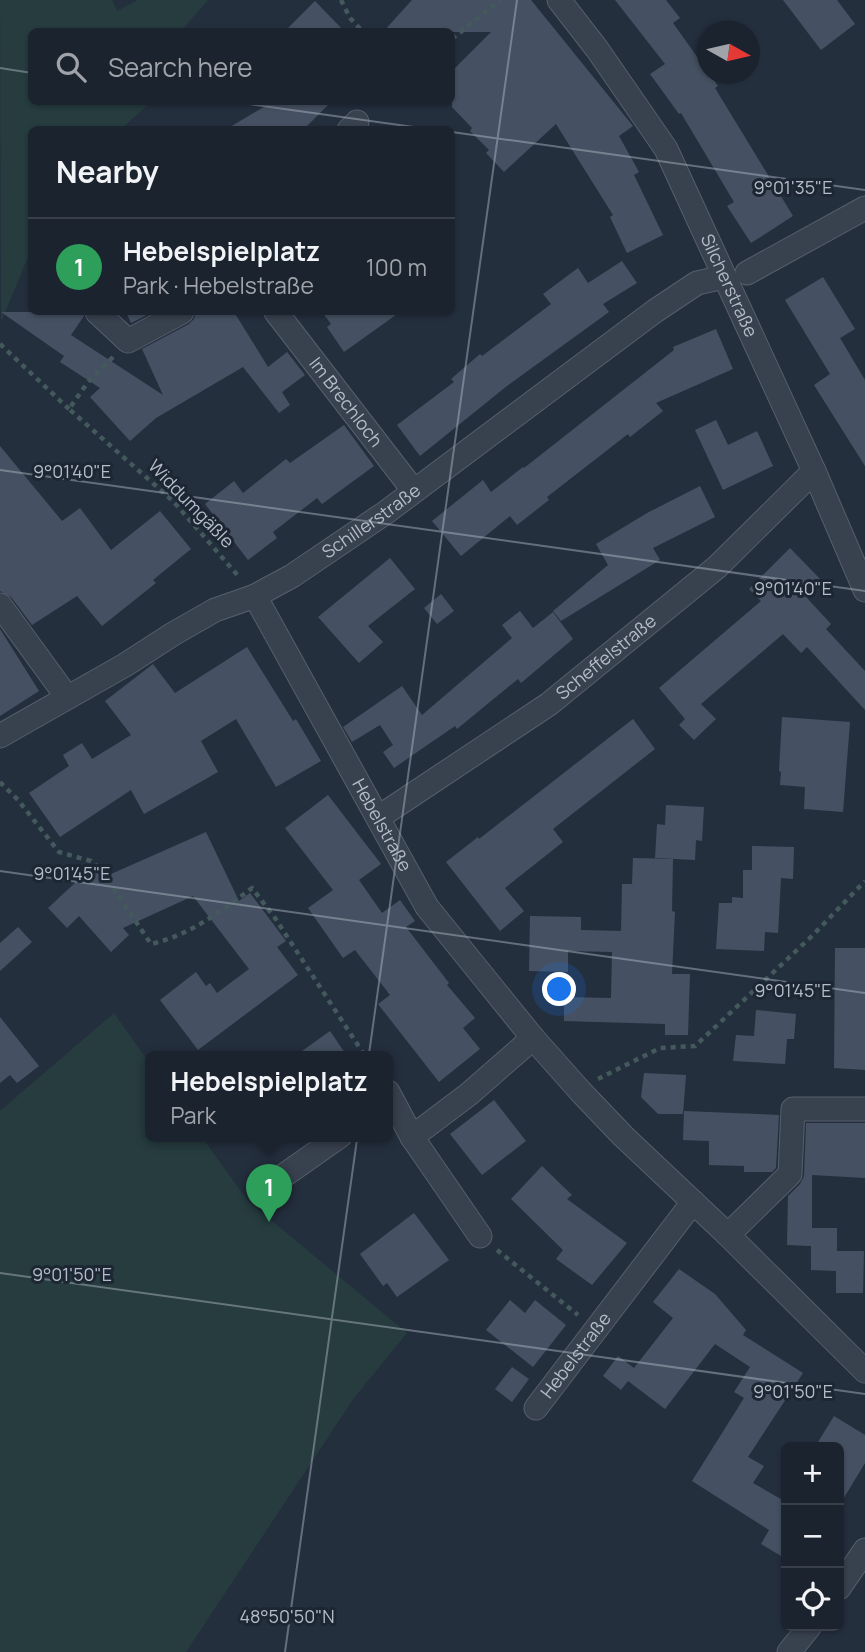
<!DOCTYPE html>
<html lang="en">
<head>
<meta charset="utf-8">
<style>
  :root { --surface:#1b232e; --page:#282f3a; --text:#f1f3f6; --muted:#a0a4aa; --line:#39404a; --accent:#8ab4f8 }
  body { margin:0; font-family:Manrope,sans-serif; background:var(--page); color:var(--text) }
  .controls { position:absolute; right:21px; bottom:21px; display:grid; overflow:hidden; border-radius:10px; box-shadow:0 2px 5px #0004 }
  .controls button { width:63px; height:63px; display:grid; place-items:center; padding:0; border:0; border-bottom:2px solid var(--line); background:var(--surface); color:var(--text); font:35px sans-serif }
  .compass { position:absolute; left:697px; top:21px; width:63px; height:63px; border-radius:50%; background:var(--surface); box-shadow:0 2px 5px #0004; rotate:98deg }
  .you { position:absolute; left:560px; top:990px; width:24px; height:24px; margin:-18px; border:5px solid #fff; border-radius:50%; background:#1a73e8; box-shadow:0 0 0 10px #1a73e833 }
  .badge { display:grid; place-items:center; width:46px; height:46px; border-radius:50%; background:var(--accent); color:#fff; font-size:23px; font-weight:700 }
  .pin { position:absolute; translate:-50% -58px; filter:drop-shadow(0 2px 4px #0008) }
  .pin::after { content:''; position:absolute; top:37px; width:24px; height:21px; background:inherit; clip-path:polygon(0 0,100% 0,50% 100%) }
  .popup { position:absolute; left:145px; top:1051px; width:248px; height:91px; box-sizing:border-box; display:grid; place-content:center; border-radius:10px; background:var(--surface); filter:drop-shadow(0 2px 5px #0005); font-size:23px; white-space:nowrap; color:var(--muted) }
  .popup b { font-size:26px; color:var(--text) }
  .popup::after { content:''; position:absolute; left:50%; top:100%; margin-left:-14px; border:14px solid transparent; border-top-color:var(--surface) }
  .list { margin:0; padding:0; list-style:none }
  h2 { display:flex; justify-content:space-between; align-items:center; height:91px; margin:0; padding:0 28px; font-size:30px }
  h2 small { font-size:23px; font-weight:400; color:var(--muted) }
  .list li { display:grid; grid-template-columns:46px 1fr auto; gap:21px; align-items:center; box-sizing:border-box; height:98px; padding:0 28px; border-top:2px solid var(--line) }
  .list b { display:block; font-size:26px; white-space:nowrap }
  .list p { margin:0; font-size:23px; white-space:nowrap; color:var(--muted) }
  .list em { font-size:23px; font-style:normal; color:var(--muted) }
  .icon { flex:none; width:38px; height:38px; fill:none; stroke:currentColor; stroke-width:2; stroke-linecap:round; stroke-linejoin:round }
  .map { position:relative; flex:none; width:865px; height:1652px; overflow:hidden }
  .search { position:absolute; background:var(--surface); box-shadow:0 2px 5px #0004; left:28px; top:28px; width:427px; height:77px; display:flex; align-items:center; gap:18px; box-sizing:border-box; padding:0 24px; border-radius:10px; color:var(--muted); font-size:26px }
  .panel { position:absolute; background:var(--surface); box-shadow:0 2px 5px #0004; left:28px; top:126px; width:427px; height:189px; border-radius:10px }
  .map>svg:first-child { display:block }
  .green { fill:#263c3f }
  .building { fill:#455162 }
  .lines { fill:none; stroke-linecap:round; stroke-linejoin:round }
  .street-casing { stroke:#565f6c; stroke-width:25 }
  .path { stroke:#44595c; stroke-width:4.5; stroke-dasharray:5 5; stroke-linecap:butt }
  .street { stroke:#38414e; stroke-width:23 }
  .ticks { fill:none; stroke:#b4bcc9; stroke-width:2; stroke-opacity:0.45 }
  .labels { text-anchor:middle; stroke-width:6; stroke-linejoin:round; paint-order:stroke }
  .street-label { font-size:18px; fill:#b4bcc9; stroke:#1d2633 }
  .ticks-label { font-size:18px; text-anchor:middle; fill:#b4bcc9; stroke:#1d2633; stroke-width:6; stroke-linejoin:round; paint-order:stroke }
</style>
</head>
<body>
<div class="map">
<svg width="865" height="1652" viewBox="0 0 865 1652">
  <rect width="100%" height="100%" fill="#242f3e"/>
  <g class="green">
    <polygon points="0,0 112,0 117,11 138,0 208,0 181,31 32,32 32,102 151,102 121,129 32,130 31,250 1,322"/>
    <polygon points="114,1013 150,1064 150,1136 201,1136 248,1201 407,1333 354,1398 186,1652 0,1652 0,1111"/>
  </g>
  <g class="building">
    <polygon points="412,0 531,0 633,126 619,136 639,172 634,175 663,235 627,253 610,217 613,215 556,124 504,172 486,153 489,150 470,131 472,128 452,107 452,71 491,32 383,32"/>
    <polygon points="615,0 666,0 680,18 673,23 718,86 715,88 793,216 751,243 727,206 734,202 681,113 679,114 650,74 665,64"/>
    <polygon points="783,0 837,0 855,24 821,50"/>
    <polygon points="315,1 345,32 284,32"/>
    <polygon points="272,102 331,102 303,130 225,130"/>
    <polygon points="622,261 637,283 603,304 609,312 507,386 420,456 397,425 454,382 451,379 480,354 482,356 551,304 543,294 578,268 588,283"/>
    <polygon points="823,277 855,329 840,338 865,380 865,466 814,385 830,374 785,300"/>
    <polygon points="1,312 83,312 84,316 71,335 163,395 142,349 189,324 194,319 196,312 234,312 268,367 287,352 305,375 282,392 290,405 279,413 243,367 156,418 130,441 90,397 100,388 60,362 64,356"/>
    <polygon points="126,312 153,312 131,323"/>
    <polygon points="322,312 400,312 344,352 327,327 331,324"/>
    <polygon points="716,329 733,369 656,403 663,411 630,437 628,434 547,497 549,500 517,525 510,516 461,556 432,521 483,480 491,492 523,467 524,468 674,350 673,347"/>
    <polygon points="716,420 728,445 757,431 773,466 723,490 695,430"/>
    <polygon points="344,425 374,466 322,504 317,498 273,532 277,538 248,560 205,504 234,481 243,493 286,459 290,463"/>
    <polygon points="0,446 62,521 80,508 111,550 160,511 191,549 153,580 156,583 102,626 77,596 32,625 11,597 0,591"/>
    <polygon points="700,486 715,517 653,548 660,560 561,621 553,611 608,565 596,544 647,513"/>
    <polygon points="790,548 823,582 807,598 831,624 826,629 865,671 865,710 807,647 801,653 783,634 701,704 716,719 694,740 679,725 685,719 659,688 761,601 749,589"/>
    <polygon points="390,558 415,589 368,626 383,642 359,663 318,617"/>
    <polygon points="441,594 454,611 437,624 424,608"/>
    <polygon points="520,611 533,628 553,612 573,639 521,683 518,679 457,729 455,726 394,768 383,752 393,745 380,725 352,742 343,727 402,686 422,715 512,638 502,625"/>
    <polygon points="0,629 39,691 0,716"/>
    <polygon points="247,647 293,721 296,719 321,761 276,787 236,719 201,741 218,772 144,814 131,790 60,837 29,793 69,766 63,755 82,743 92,759 131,735 105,701 153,664 175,693"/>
    <polygon points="782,717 850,722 843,812 804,809 805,787 780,785 781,772 779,771"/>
    <polygon points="633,719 655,749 553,829 563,842 505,888 524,911 500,931 446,862 478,837 479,839"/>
    <polygon points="328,795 381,864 359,880 382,913 400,900 415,921 406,927 449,983 447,985 475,1018 463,1028 480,1049 439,1082 378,1004 390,995 355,950 343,958 308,908 333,890 285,828"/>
    <polygon points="666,805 704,807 702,841 696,840 695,860 655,858 657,824 665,825"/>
    <polygon points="206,832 239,901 250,893 286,941 277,947 298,975 198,1050 160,1000 196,972 206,986 210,983 217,993 249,969 193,896 123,928 129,935 111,952 79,916 67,928 48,908 92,867 102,878"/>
    <polygon points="752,846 794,847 793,879 781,878 778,933 765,932 764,951 716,949 719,903 732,903 732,897 743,898 743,870 752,870"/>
    <polygon points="633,858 673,859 672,911 675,912 672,974 690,974 688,1035 665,1035 665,1024 564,1021 564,997 611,998 612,952 568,951 568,972 529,971 530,916 581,917 581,930 621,931 622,884 632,884"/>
    <polygon points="18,927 32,942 0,971 0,943"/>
    <polygon points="835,948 865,948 865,1070 834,1068"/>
    <polygon points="756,1010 796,1014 794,1039 787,1039 785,1064 733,1061 736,1035 754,1036"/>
    <polygon points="0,1017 39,1066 17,1083 10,1075 0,1083"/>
    <polygon points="330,1031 347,1056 295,1056"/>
    <polygon points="644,1073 686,1075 683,1114 658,1114 641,1097"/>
    <polygon points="494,1100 526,1141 482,1175 450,1134"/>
    <polygon points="684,1111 779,1115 776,1168 772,1172 744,1172 744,1166 709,1165 709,1141 683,1140"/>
    <polygon points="806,1123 865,1123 865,1178 812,1175 812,1240 812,1228 837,1228 837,1251 864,1251 863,1293 836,1293 836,1271 811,1270 811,1246 787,1245 788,1196 800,1184 804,1176"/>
    <polygon points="542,1166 572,1195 567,1199 627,1243 592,1285 556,1259 563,1250 511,1199"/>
    <polygon points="414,1213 449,1260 397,1297 387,1283 383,1286 360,1254"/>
    <polygon points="679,1269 715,1294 746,1330 743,1335 803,1373 748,1457 764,1466 753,1483 786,1502 786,1559 761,1544 769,1530 692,1481 744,1398 734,1392 750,1367 715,1344 665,1409 628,1381 621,1390 603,1376 618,1356 634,1368 673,1318 653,1302"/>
    <polygon points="510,1300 525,1313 535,1300 566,1325 533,1367 486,1330"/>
    <polygon points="512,1367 529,1379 512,1402 495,1389"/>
    <polygon points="834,1416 865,1435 865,1463 839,1506 839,1447 815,1447"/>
  </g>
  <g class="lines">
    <g class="street-casing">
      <g id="street">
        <path id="s1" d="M559,0L597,49L666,149L814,471L865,590"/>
        <polyline points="349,130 357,122"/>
        <polyline points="747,273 865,208"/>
        <polyline points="97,312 128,341 182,312"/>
        <path id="s2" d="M276,312L414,491"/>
        <path id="s3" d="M255,596L427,907L533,1038L581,1092L623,1136L728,1235L865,1371"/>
        <polyline points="0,605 67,697"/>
        <path id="s4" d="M0,736L125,665L173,634L215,610L255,596L292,576L385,513L655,311L697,283L724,277"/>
        <path id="s5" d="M379,817L549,704L717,567L814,471"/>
        <polyline points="388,1092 412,1137"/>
        <polyline points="266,1188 340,1136"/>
        <polyline points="728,1235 790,1174 793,1109 865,1109"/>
        <polyline points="480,1236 412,1137 469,1094 533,1038"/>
        <path id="s6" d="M536,1408L693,1202"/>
        <polyline points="839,1588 865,1550"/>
        <polyline points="789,1652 810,1626"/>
      </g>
    </g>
    <g class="path">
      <polyline points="341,0 350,18 363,32"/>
      <polyline points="452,39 500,0"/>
      <polyline points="0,344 69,409"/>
      <polyline points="113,357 88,382 69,409 173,501 240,578"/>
      <path d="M0,782L18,800L59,852L91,861L101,870L151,944C190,935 220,912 252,888L275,918L365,1056"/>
      <polyline points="598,1079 660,1048 695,1046 813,935 865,881"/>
      <polyline points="497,1250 578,1315"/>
    </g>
    <use href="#street" class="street"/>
  </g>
  <path class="ticks" d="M0,68L32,73M235,102L435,130M452,132L865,190M0,470L865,591M0,871L865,993M0,1273L865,1394M285,1652L517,0"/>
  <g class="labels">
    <g class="street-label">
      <text dy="6" stroke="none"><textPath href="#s1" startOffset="334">Silcherstraße</textPath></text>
      <text dy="6" stroke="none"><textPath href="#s2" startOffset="114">Im Brechloch</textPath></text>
      <text transform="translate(191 504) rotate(46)" y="6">Widdumgäßle</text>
      <text dy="6" stroke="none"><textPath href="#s4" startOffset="430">Schillerstraße</textPath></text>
      <text dy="6" stroke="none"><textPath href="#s5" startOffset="278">Scheffelstraße</textPath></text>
      <text dy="6" stroke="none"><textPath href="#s3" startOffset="262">Hebelstraße</textPath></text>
      <text dy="6" stroke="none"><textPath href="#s6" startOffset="66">Hebelstraße</textPath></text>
    </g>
  </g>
  <g class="ticks-label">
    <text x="793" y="194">9°01'35"E</text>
    <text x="72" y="478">9°01'40"E</text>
    <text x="793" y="595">9°01'40"E</text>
    <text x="72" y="880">9°01'45"E</text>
    <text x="793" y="997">9°01'45"E</text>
    <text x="72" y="1281">9°01'50"E</text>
    <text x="793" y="1398">9°01'50"E</text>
    <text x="287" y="1623">48°50'50"N</text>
  </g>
</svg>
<div class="controls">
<button>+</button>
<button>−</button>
<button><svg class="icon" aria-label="locate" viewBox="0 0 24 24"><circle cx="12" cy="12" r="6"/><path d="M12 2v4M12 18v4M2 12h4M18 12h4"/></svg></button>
</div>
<svg class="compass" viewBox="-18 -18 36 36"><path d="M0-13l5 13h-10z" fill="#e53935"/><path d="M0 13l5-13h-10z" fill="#a0a4aa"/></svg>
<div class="you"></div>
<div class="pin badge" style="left:269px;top:1222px;background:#2e9e5b">1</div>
<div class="popup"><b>Hebelspielplatz</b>Park</div>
<div class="search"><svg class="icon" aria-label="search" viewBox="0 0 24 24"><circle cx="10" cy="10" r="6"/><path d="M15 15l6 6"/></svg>Search here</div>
<section class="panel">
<h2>Nearby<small></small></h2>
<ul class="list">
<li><span class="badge" style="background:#2e9e5b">1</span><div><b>Hebelspielplatz</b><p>Park · Hebelstraße</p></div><em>100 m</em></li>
</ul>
</section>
</div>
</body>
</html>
